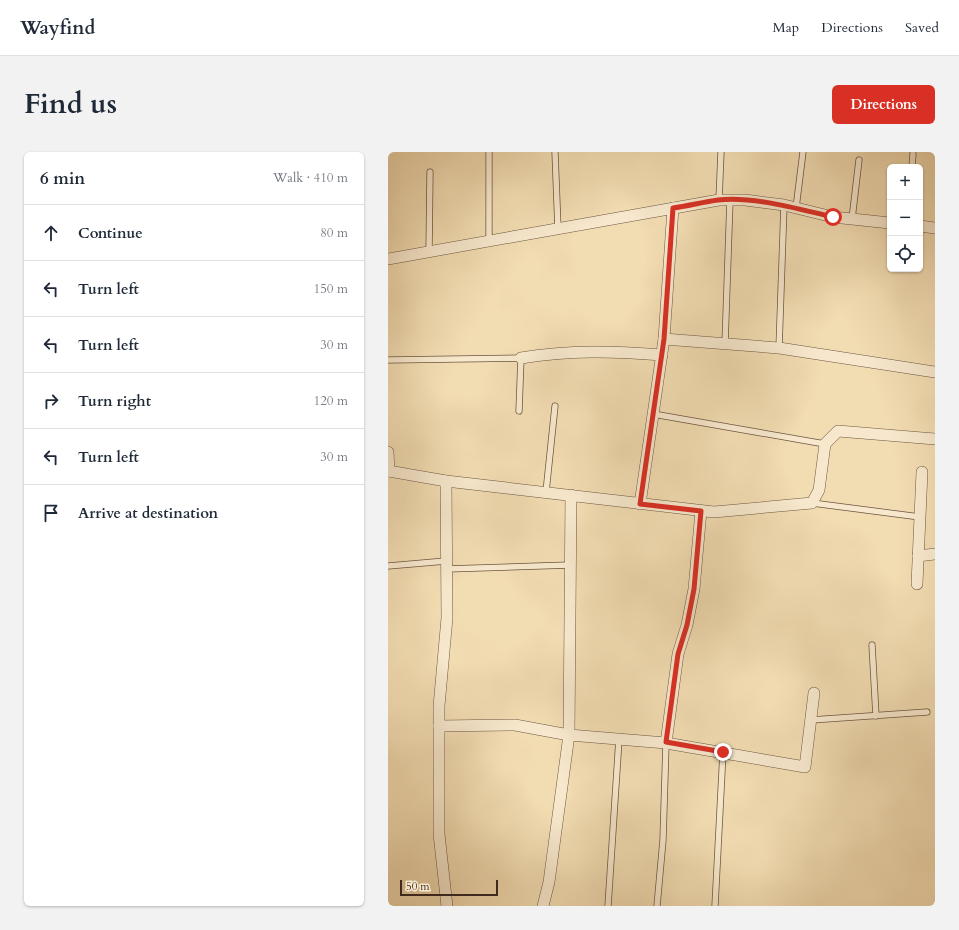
<!DOCTYPE html>
<html lang="en">
<head>
<meta charset="utf-8">
<style>
  :root { --surface:#fff; --page:#f2f2f3; --text:#1f2937; --muted:#747a83; --line:#e0e1e3; --accent:#d93025 }
  body { margin:0; font-family:Cardo,serif; background:var(--page); color:var(--text) }
  .controls { position:absolute; right:12px; top:12px; display:grid; overflow:hidden; border-radius:6px; box-shadow:0 1px 3px #0004 }
  .controls button { width:36px; height:36px; display:grid; place-items:center; padding:0; border:0; border-bottom:1px solid var(--line); background:var(--surface); color:var(--text); font:20px sans-serif }
  .scale { position:absolute; left:12px; bottom:10px; width:98px; box-sizing:border-box; padding-left:4px; border:2px solid #3f2a1d; border-top:0; font-size:11px; line-height:14px; white-space:nowrap; color:#3f2a1d; -webkit-text-stroke:3px #f7e8cd; paint-order:stroke }
  .stop { position:absolute; width:12px; height:12px; margin:-9px; border:3px solid #d93025; border-radius:50%; background:#fff }
  .stop.end { background:#d93025; border-color:#fff; box-shadow:0 1px 4px #0008 }
  .list { margin:0; padding:0; list-style:none }
  h2 { display:flex; justify-content:space-between; align-items:center; height:52px; margin:0; padding:0 16px; font-size:17px }
  h2 small { font-size:13px; font-weight:400; color:var(--muted) }
  .list li { display:grid; grid-template-columns:26px 1fr auto; gap:12px; align-items:center; box-sizing:border-box; height:56px; padding:0 16px; border-top:1px solid var(--line) }
  .list b { display:block; font-size:15px; white-space:nowrap }
  .list em { font-size:13px; font-style:normal; color:var(--muted) }
  .icon { flex:none; width:22px; height:22px; fill:none; stroke:currentColor; stroke-width:2; stroke-linecap:round; stroke-linejoin:round }
  .map { position:relative; flex:none; width:547px; height:754px; overflow:hidden; border-radius:6px }
  header { display:flex; align-items:center; gap:24px; box-sizing:border-box; height:56px; padding:0 20px; background:var(--surface); border-bottom:1px solid var(--line) }
  header strong { font-size:19px }
  nav { display:flex; gap:22px; margin-inline-start:auto; font-size:14px }
  .intro { display:flex; align-items:center; justify-content:space-between; box-sizing:border-box; height:96px; padding:0 24px }
  h1 { margin:0; font-size:28px }
  .button { padding:10px 18px; border-radius:6px; background:var(--accent); color:#fff; font-size:14px; font-weight:700 }
  main { display:flex; gap:24px; padding:0 24px }
  aside { flex:1; background:var(--surface); border-radius:6px; box-shadow:0 1px 3px #0004 }
  .map>svg:first-child { display:block }
  .lines { fill:none; stroke-linecap:round; stroke-linejoin:round }
  .lane-casing { stroke:#6c5642; stroke-width:7 }
  .street-casing { stroke:#6c5642; stroke-width:12 }
  .lane { stroke:#f7e8cd; stroke-width:5.5 }
  .street { stroke:#f7e8cd; stroke-width:11 }
  .route { stroke:#d93025; stroke-width:5 }
</style>
</head>
<body>
<header>
<strong>Wayfind</strong>
<nav><a>Map</a><a>Directions</a><a>Saved</a></nav>
</header>
<div class="intro"><h1>Find us</h1><a class="button">Directions</a></div>
<main>
<aside>
<h2>6 min<small>Walk · 410 m</small></h2>
<ul class="list">
<li><svg class="icon" aria-label="ahead" viewBox="0 0 24 24"><path d="M12 20V5M6 11l6-6 6 6"/></svg><div><b>Continue</b></div><em>80 m</em></li>
<li><svg class="icon" aria-label="left" viewBox="0 0 24 24"><path d="M17 20v-9H6M10 6l-5 5 5 5"/></svg><div><b>Turn left</b></div><em>150 m</em></li>
<li><svg class="icon" aria-label="left" viewBox="0 0 24 24"><path d="M17 20v-9H6M10 6l-5 5 5 5"/></svg><div><b>Turn left</b></div><em>30 m</em></li>
<li><svg class="icon" aria-label="right" viewBox="0 0 24 24"><path d="M7 20v-9h11M14 6l5 5-5 5"/></svg><div><b>Turn right</b></div><em>120 m</em></li>
<li><svg class="icon" aria-label="left" viewBox="0 0 24 24"><path d="M17 20v-9H6M10 6l-5 5 5 5"/></svg><div><b>Turn left</b></div><em>30 m</em></li>
<li><svg class="icon" aria-label="arrive" viewBox="0 0 24 24"><path d="M6 21V4h12l-3 4 3 4H6"/></svg><div><b>Arrive at destination</b></div></li>
</ul>
</aside>
<div class="map">
<svg width="547" height="754" viewBox="0 0 547 754">
  <rect width="100%" height="100%" fill="#f2dcb2"/>
  <filter id="stains"><feTurbulence type="fractalNoise" baseFrequency=".005" numOctaves="4"/><feColorMatrix values="0 0 0 0 .2 0 0 0 0 .09 0 0 0 0 .02 0 0 0 .5 -.17"/></filter>
  <radialGradient id="worn" r=".72"><stop offset=".6" stop-color="#630" stop-opacity="0"/><stop offset="1" stop-color="#630" stop-opacity=".3"/></radialGradient>
  <g class="lines">
    <g class="lane-casing">
      <g id="lane">
        <polyline points="101,0 101,89"/>
        <polyline points="167,0 170,77"/>
        <polyline points="524,15 525,2"/>
        <polyline points="331,48 333,0"/>
        <polyline points="408,56 415,0"/>
        <polyline points="464,67 471,8"/>
        <polyline points="41,100 42,20"/>
        <polyline points="337,192 342,48"/>
        <polyline points="391,196 396,53"/>
        <polyline points="0,208 133,206 131,259"/>
        <polyline points="265,262 437,292"/>
        <polyline points="158,340 167,254"/>
        <polyline points="424,351 532,365"/>
        <polyline points="0,414 58,409"/>
        <polyline points="58,417 182,413"/>
        <polyline points="484,493 488,564"/>
        <polyline points="423,568 539,560"/>
        <polyline points="220,754 231,587"/>
        <polyline points="269,754 275,688 278,591"/>
        <polyline points="327,754 335,600"/>
      </g>
    </g>
    <g class="street-casing">
      <g id="street">
        <polyline points="532,74 547,76"/>
        <polyline points="0,107 331,48 357,48 396,53 445,65 502,71"/>
        <polyline points="276,187 391,196 547,220"/>
        <path d="M133,206C181,198 225,199 274,203"/>
        <polyline points="0,300 1,319"/>
        <polyline points="0,319 58,329 326,360 424,351 431,338 437,292 450,279 547,287"/>
        <polyline points="58,329 59,466 51,554 51,682 59,754"/>
        <polyline points="252,352 276,187 285,56"/>
        <polyline points="530,404 547,402"/>
        <polyline points="529,432 534,320"/>
        <polyline points="51,574 127,573 181,583 278,591 417,615 426,541"/>
        <polyline points="278,591 290,502 299,473 306,437 313,359"/>
        <polyline points="155,754 161,730 181,583 183,343"/>
      </g>
    </g>
    <use href="#lane" class="lane"/>
    <use href="#street" class="street"/>
  </g>
  <g class="lines">
    <path class="route" d="M335,600L278,590L290,502L299,473L306,437L313,359L252,352L276,187L285,56C300,54 315,50 330,48C366,44 410,57 445,65"/>
  </g>
  <rect width="100%" height="100%" filter="url(#stains)"/>
  <rect width="100%" height="100%" fill="url(#worn)"/>
</svg>
<div class="controls">
<button>+</button>
<button>−</button>
<button><svg class="icon" aria-label="locate" viewBox="0 0 24 24"><circle cx="12" cy="12" r="6"/><path d="M12 2v4M12 18v4M2 12h4M18 12h4"/></svg></button>
</div>
<div class="scale">50 m</div>
<div class="stop" style="left:445px;top:65px"></div>
<div class="stop end" style="left:335px;top:600px"></div>
</div>
</main>
</body>
</html>
